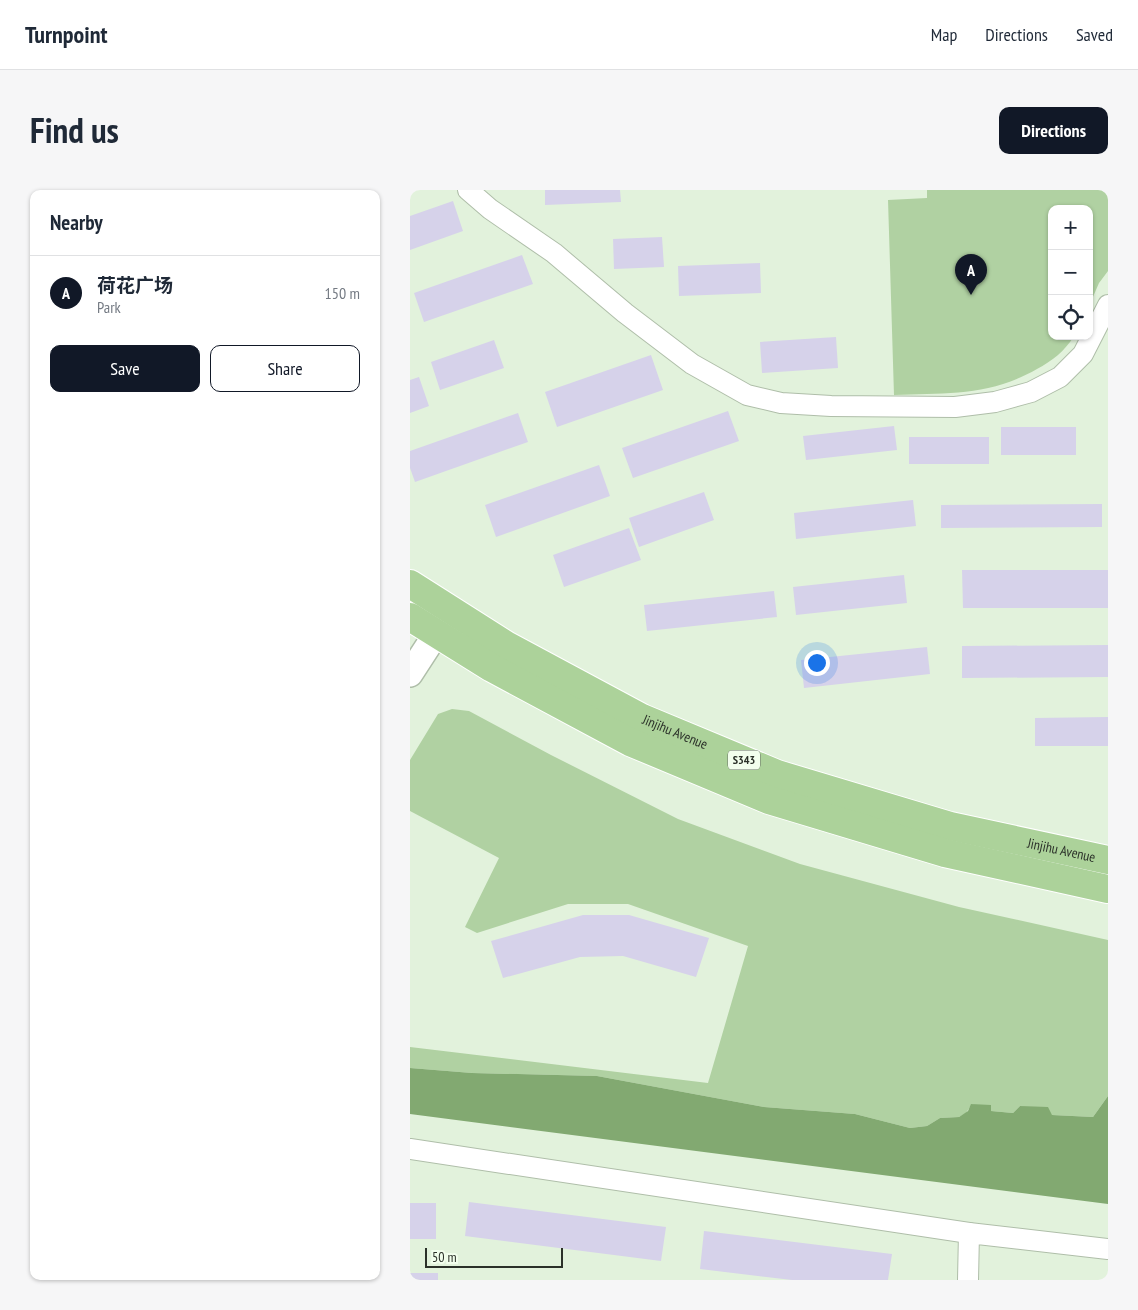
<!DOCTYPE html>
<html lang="en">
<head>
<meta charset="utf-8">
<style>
  :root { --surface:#fff; --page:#f6f6f7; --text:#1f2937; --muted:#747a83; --line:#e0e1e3; --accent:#111827 }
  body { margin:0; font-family:"PT Sans Narrow","Noto Sans SC",sans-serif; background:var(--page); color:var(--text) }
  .controls { position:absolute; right:15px; top:15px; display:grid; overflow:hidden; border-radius:10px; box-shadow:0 1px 4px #0004 }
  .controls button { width:45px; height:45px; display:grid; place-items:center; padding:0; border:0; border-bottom:1px solid var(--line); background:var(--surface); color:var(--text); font:25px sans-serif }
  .scale { position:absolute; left:15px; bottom:12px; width:138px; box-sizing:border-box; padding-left:5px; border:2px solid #2b3129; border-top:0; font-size:14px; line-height:18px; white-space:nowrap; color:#2b3129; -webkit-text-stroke:4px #f2feed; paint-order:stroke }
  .you { position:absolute; left:406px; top:472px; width:18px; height:18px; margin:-12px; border:4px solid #fff; border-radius:50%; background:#1a73e8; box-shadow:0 0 0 8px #1a73e833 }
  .badge { display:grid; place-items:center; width:32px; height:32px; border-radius:50%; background:var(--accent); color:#fff; font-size:16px; font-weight:700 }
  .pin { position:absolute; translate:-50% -41px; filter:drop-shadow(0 1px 2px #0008) }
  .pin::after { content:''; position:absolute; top:26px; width:18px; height:15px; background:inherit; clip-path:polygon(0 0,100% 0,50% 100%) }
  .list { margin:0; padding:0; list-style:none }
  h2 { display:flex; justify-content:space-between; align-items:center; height:65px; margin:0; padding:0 20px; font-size:21px }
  h2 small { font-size:16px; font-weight:400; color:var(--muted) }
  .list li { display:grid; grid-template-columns:32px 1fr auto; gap:15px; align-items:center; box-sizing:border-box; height:75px; padding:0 20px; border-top:1px solid var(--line) }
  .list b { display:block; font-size:19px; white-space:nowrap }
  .list p { margin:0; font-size:16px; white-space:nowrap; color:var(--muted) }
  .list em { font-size:16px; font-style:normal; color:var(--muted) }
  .actions { display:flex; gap:10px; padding:15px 20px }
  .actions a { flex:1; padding:11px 0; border:1px solid var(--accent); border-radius:10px; text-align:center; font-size:18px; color:var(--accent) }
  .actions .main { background:var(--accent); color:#fff }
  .icon { flex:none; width:28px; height:28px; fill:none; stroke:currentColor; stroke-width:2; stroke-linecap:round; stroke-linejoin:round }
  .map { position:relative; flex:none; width:698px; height:1090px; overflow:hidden; border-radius:10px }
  header { display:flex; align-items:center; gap:30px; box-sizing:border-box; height:70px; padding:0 25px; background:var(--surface); border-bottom:1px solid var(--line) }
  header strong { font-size:24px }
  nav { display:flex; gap:28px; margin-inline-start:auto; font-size:18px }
  .intro { display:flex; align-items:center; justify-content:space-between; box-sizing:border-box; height:120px; padding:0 30px }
  h1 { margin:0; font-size:35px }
  .button { padding:12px 22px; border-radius:10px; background:var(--accent); color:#fff; font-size:18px; font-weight:700 }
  main { display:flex; gap:30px; padding:0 30px }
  aside { flex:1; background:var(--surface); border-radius:10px; box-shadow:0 1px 4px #0004 }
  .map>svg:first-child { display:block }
  .green { fill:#b0d1a2 }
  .water { fill:#82a971 }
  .building { fill:#d6d2ea }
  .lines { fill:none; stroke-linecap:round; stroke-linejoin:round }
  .minor-casing { stroke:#afbea9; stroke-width:22 }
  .tertiary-casing { stroke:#afbea9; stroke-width:28 }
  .primary-casing { stroke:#fff; stroke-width:30 }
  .minor { stroke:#fff; stroke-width:20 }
  .tertiary { stroke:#fff; stroke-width:25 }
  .primary { stroke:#acd29a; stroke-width:28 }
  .labels { text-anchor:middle; stroke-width:4; stroke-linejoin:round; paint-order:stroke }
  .shield { fill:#f2feed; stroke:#676e64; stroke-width:1 }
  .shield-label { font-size:12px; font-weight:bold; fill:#2b3129 }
  .street-label { font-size:14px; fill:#2b3129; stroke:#f2feed }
</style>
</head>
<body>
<header>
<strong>Turnpoint</strong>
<nav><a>Map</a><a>Directions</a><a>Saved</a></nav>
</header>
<div class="intro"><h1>Find us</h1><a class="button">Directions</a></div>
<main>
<aside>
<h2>Nearby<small></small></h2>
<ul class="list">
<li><span class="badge">A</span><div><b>荷花广场</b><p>Park</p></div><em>150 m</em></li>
</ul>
<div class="actions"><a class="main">Save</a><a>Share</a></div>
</aside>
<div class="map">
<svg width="698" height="1090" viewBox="0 0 698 1090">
  <rect width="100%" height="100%" fill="#e2f2dc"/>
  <g class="green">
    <path d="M517,0H698V81L689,93L679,116V19H642V146H664C655,161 642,171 627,179C580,206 537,203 484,205L478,10L517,8Z"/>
    <polygon points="42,519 59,521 141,565 268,629 390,674 549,717 698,750 698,906 683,927 642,925 610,916 603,923 581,921 562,914 556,923 549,927 530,928 517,936 500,938 445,924 354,917 187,886 62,883 0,878 0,857 298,893 338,756 218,714 158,714 67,743 55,737 89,668 0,621 0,570 28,524"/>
  </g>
  <polygon class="water" points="0,878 62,883 187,886 354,917 445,924 500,938 517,936 530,928 549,927 558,921 561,914 581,915 581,921 603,923 610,916 638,917 642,925 683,927 698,906 698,1014 0,924"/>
  <g class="building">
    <polygon points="135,0 210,0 211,12 135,15"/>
    <polygon points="43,11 53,41 0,60 0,26"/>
    <polygon points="252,47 254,77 204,79 203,49"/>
    <polygon points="112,65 123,94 14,132 4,103"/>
    <polygon points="350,73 351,103 269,106 268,76"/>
    <polygon points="426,147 428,178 352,183 350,152"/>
    <polygon points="84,150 94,178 30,200 21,172"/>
    <polygon points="241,165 253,200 147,237 135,202"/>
    <polygon points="9,187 19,216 0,223 0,190"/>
    <polygon points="318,221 329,251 223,288 212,258"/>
    <polygon points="108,223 118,252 5,292 0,278 0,261"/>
    <polygon points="484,236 487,260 396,270 393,246"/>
    <rect x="591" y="237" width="75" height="28"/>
    <rect x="499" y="247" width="80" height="27"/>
    <polygon points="189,275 200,306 86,347 75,315"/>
    <polygon points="294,302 304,330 229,357 219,328"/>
    <polygon points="503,310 506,336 386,349 384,323"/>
    <polygon points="692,314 692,337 531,338 531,315"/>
    <polygon points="219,338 231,370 154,397 143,365"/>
    <polygon points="552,380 698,380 698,418 553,418"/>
    <polygon points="494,385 497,413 386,425 383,397"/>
    <polygon points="364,401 367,427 237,441 234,415"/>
    <polygon points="698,455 698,487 552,488 552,456"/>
    <polygon points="517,457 520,484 394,498 391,470"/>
    <polygon points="698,527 698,556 625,556 625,528"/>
    <polygon points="173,725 219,725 299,748 286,787 213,766 170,767 93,788 81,751"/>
    <polygon points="59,1012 256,1037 251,1071 55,1046"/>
    <rect x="0" y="1013" width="26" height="36"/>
    <polygon points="294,1041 482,1064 478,1090 382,1090 290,1079"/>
    <rect x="0" y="1083" width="28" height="7"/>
  </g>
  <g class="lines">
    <g class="minor-casing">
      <g id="minor">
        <polyline points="58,0 80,19 144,63 215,123 282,174 337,205 371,213 421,216 545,217 585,212 621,202 650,187 673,164 698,115"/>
        <polyline points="0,959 559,1043"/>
        <polyline points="558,1090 559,1043 698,1059"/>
      </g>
    </g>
    <g class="tertiary-casing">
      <polyline id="tertiary" points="0,484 37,427"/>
    </g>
    <g class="primary-casing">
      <g id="primary">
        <path id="s1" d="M0,394L96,455L232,528L367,584L540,636L698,670"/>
        <polyline points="0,427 82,478 220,552 359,610 535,663 698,699"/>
      </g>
    </g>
    <use href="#minor" class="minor"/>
    <use href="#tertiary" class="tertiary"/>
    <use href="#primary" class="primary"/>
  </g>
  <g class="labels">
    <rect class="shield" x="318" y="560.5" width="32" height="19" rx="4"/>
    <g class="shield-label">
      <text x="334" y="574">S343</text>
    </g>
    <g class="street-label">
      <text dy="5" stroke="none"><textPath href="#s1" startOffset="304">Jinjihu Avenue</textPath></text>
      <text dy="5" stroke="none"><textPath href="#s1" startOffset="709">Jinjihu Avenue</textPath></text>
    </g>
  </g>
</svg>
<div class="controls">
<button>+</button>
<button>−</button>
<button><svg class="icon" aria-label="locate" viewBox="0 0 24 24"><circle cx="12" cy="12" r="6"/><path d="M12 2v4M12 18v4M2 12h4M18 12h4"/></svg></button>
</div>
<div class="scale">50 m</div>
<div class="you"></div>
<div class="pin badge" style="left:561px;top:105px">A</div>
</div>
</main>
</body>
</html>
